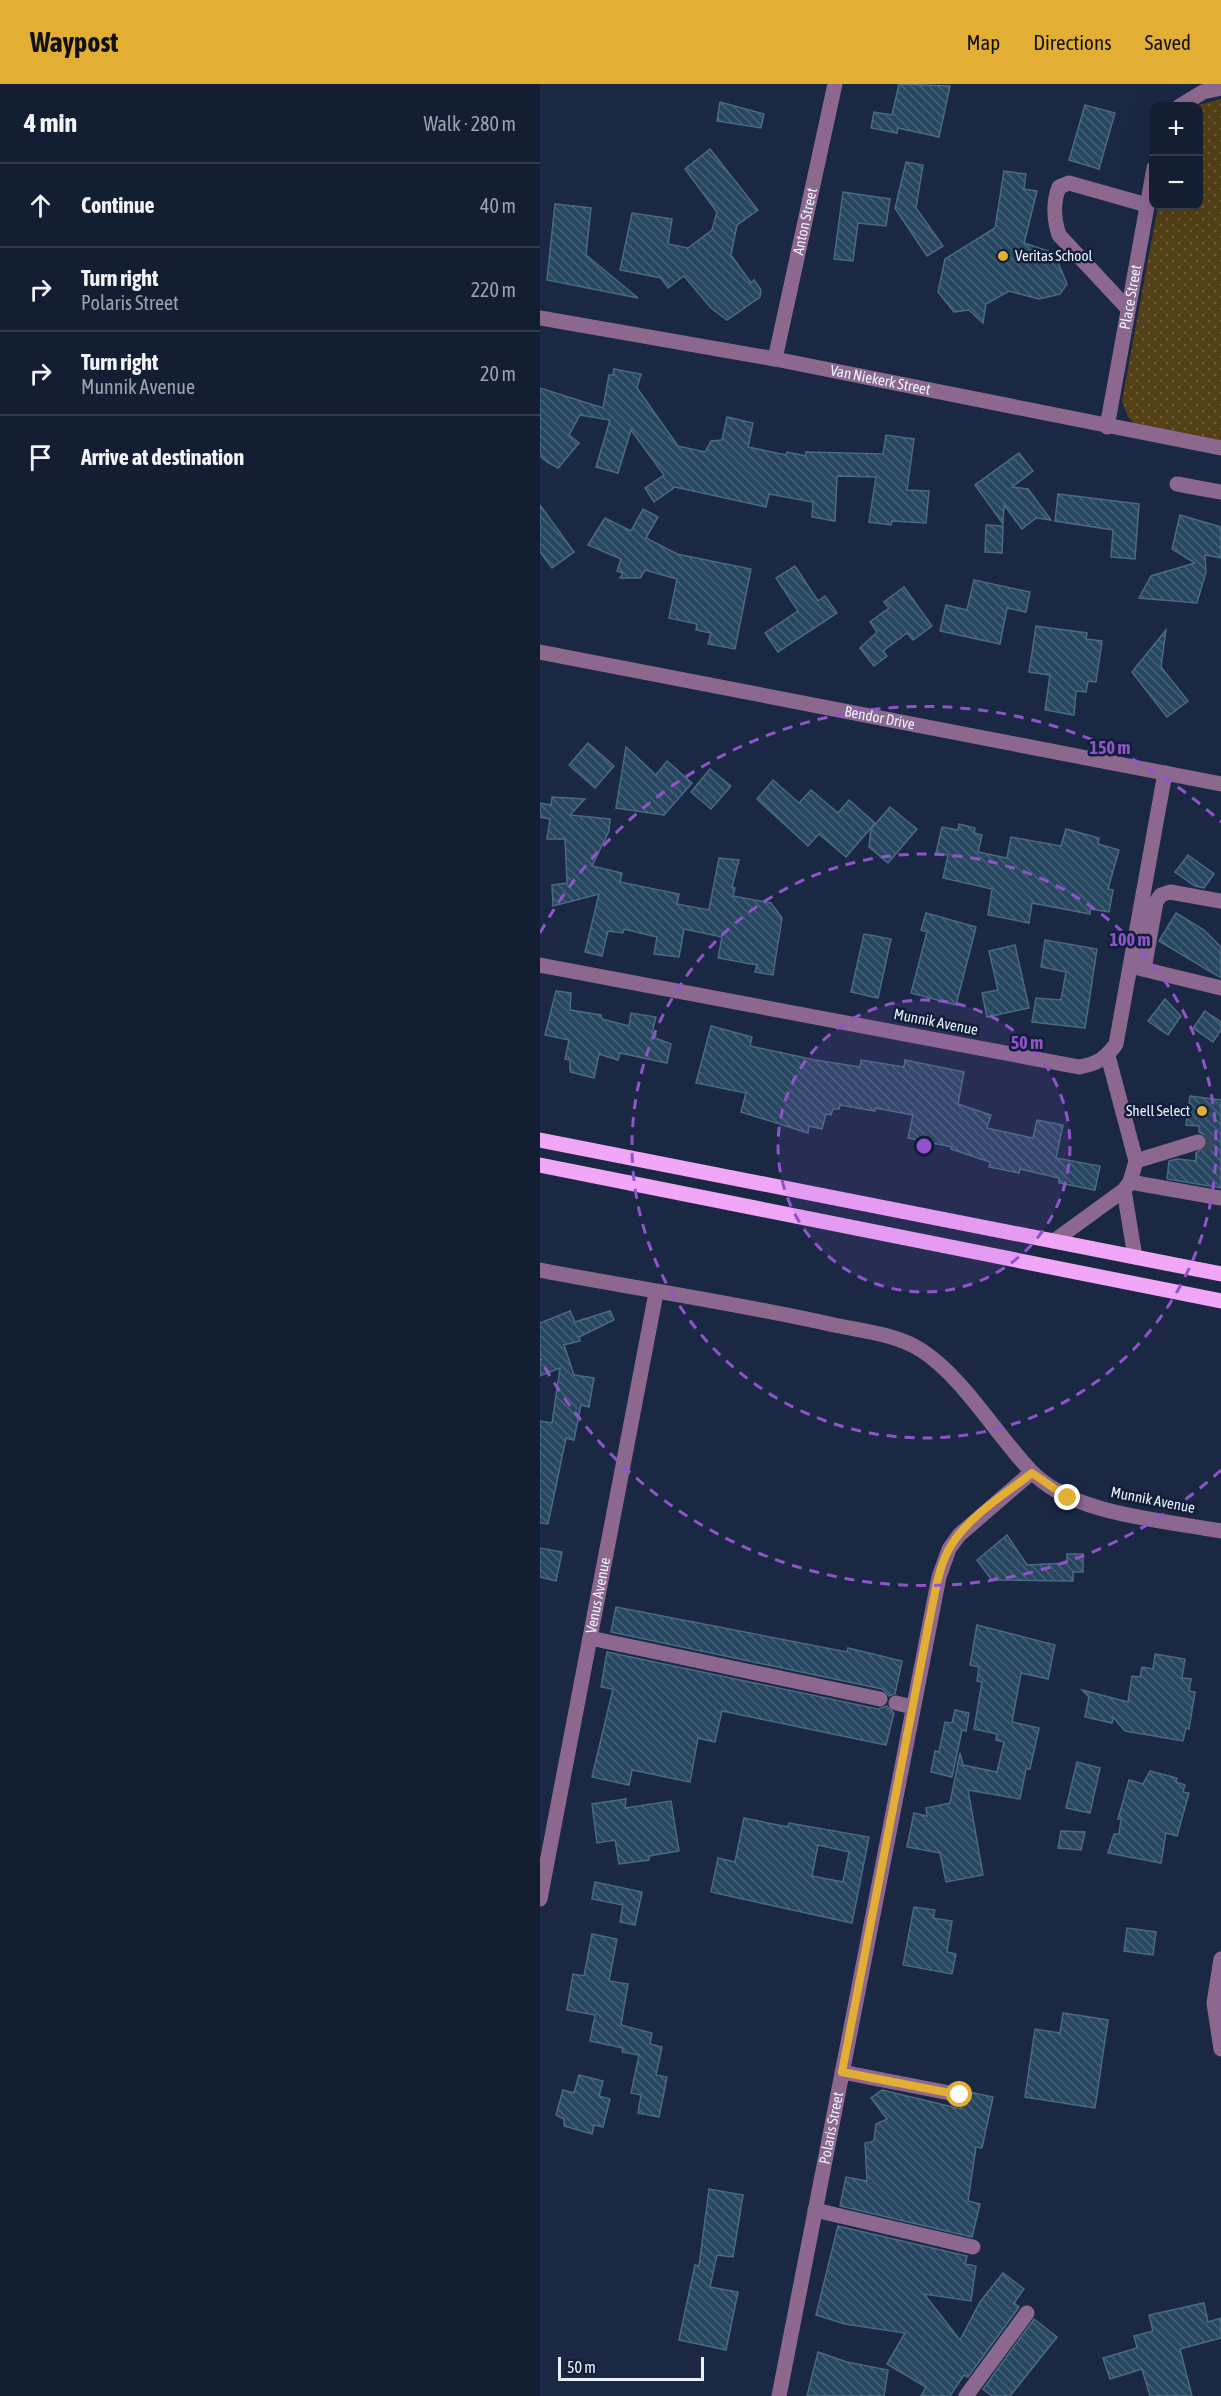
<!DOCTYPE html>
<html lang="en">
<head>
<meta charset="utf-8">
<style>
  :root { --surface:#141e33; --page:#212b3f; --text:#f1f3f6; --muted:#9da2ac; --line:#333c4e; --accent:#e3ae34 }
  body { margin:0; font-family:"Asap Condensed",sans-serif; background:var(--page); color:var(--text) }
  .controls { position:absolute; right:18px; top:18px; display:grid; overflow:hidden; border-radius:12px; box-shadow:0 6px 24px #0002 }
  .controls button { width:54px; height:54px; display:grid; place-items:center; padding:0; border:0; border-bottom:2px solid var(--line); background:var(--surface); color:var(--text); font:30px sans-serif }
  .scale { position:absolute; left:18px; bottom:15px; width:146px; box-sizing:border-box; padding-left:6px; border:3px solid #ebf1fc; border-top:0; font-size:16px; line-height:21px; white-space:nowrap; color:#ebf1fc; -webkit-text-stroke:4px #111e39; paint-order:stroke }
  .stop { position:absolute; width:18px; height:18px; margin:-14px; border:4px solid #e3ae34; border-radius:50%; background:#fff }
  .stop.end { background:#e3ae34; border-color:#fff; box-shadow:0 2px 6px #0008 }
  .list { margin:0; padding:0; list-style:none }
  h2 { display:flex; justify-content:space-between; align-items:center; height:78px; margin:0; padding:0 24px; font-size:26px }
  h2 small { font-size:20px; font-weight:400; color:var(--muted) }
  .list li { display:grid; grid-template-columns:39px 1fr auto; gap:18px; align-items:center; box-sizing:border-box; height:84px; padding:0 24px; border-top:2px solid var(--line) }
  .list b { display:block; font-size:22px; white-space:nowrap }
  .list p { margin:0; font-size:20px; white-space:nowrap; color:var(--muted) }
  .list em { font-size:20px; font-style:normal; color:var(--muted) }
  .icon { flex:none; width:33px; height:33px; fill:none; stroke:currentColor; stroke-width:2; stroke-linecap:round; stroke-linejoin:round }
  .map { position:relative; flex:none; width:681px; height:2312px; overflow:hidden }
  header { display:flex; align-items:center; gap:36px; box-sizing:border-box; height:84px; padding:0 30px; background:var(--accent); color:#111 }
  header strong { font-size:28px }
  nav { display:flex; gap:33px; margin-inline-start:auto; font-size:21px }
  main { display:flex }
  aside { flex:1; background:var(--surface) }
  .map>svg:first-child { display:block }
  .grass { fill:url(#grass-dots) }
  .building { fill:url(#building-back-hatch); stroke:#4a6983; stroke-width:1.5; fill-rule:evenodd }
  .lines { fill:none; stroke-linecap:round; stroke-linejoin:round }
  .minor-tunnel { stroke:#394660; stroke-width:15; stroke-dasharray:15 8; stroke-linecap:butt }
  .minor { stroke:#8c688f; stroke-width:15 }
  .major { stroke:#f1a6f7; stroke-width:15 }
  .route { stroke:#e3ae34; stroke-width:8 }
  .ring { fill:none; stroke:#9153cb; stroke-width:3; stroke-dasharray:10 8 }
  .poi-dot { fill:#e3ae34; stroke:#111e39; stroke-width:2 }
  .labels { text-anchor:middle; stroke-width:5; stroke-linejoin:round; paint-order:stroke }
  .street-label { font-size:15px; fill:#ebf1fc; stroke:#111e39 }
  .poi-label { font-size:15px; fill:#ebf1fc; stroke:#111e39; text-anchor:start }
  .centre { fill:#9153cb; stroke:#111e39; stroke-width:3 }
  .ring-label { font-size:18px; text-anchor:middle; font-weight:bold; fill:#9153cb; stroke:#111e39; stroke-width:5; stroke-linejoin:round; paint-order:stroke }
</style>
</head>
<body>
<header>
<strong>Waypost</strong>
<nav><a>Map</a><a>Directions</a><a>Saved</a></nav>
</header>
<main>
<aside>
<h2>4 min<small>Walk · 280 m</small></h2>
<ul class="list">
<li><svg class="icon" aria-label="ahead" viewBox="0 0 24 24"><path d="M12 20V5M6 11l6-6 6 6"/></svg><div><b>Continue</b></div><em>40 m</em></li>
<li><svg class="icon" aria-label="right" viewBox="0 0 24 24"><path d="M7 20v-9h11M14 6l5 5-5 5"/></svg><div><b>Turn right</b><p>Polaris Street</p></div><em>220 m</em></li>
<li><svg class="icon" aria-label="right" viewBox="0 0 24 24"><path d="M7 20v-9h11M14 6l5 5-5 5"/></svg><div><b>Turn right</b><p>Munnik Avenue</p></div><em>20 m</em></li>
<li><svg class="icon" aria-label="arrive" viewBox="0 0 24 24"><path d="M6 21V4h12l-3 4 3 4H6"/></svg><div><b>Arrive at destination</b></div></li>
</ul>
</aside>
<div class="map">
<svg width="681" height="2312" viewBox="0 0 681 2312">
  <defs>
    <pattern id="grass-dots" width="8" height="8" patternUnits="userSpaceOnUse" patternTransform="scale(1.5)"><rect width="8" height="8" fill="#534016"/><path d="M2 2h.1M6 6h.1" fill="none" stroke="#6c5c39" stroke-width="1.8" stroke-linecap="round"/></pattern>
    <pattern id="building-back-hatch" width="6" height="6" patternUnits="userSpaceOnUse" patternTransform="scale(1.5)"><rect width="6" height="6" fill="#27465f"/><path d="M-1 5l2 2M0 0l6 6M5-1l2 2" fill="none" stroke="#466177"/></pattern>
  </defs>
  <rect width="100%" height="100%" fill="#1a2844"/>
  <polygon class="grass" points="681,15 681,359 596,341 588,333 582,317 618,122 658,122 658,22 654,22"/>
  <g class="building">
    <polygon points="359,0 410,2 399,53 358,44 357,49 331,44 334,28 352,31"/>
    <polygon points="180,18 224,30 221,44 177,37"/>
    <polygon points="545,21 575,29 559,85 529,76"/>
    <polygon points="170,65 218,126 197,141 191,171 211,199 214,196 221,206 220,213 187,236 171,224 144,192 128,204 121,194 80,186 92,129 132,135 128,160 148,164 172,146 177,128 145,85"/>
    <polygon points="366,78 383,81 376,124 403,162 387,172 355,124"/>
    <polygon points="464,87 486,90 484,105 497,107 484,159 514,169 527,200 520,210 499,215 469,207 446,220 443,239 429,226 414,228 398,208 405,175 455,144"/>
    <polygon points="303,108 350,115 346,142 318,139 313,177 294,175"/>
    <polygon points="15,120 51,124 46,171 98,214 7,196"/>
    <polygon points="74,285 101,290 97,304 138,362 165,368 171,357 182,356 187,333 213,339 208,363 246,371 247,368 266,372 266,368 343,370 346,351 374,355 367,406 389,407 386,439 352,437 351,441 329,438 336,393 297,392 295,437 272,433 273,418 229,410 226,423 135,403 114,418 105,404 124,391 91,346 78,389 56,383 70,336 40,331 29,351 39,359 18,384 7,378 0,372 0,304 63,324 69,291 73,291"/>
    <polygon points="479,369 493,387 472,403 488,405 511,436 496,434 482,445 464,421 463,440 435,401"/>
    <polygon points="518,410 599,420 595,475 571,473 573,446 515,437"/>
    <polygon points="0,421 34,468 12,484 0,468"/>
    <polygon points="103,425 118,433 106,454 137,470 211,485 195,565 168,560 171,549 156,546 157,540 129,534 137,495 105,486 100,494 80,494 83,489 77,487 81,475 48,461 65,434 91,447"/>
    <polygon points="640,431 681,443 681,474 665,471 666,488 657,519 599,514 611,492 655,479 632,465"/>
    <polygon points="446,441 463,442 462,469 445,468"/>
    <polygon points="255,482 278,517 285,512 297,529 238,568 225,549 258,527 236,494"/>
    <polygon points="434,496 490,508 486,528 467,524 460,560 400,547 406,521 427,526"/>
    <polygon points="364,503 392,542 373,556 367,549 343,567 347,572 334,582 320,564 337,548 330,538 349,524 344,518"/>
    <polygon points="496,542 547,549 546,555 562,557 556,598 548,597 546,608 536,607 534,631 505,626 510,591 489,588"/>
    <polygon points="626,546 621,583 648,617 627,633 592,588"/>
    <polygon points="48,659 74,682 55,704 29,681"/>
    <polygon points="86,663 116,691 127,677 152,699 124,731 76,724"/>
    <polygon points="170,685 191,702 171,725 151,708"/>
    <polygon points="233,696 259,719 271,706 298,729 309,716 335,739 306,773 279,750 268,762 217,715"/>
    <polygon points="12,713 45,715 30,731 70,735 69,747 52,782 82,789 80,798 139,810 137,820 169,826 179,774 199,776 192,803 195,804 193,812 231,819 242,834 233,891 215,888 217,881 178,874 182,853 144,845 139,873 114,870 117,853 84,845 83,849 68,847 62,872 45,868 59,810 13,822 12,801 27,799 25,755 7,755 10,735 0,733 0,719 11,721"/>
    <polygon points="350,723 377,745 348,779 329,763 331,745"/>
    <polygon points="419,740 435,744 434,749 442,751 438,768 467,774 471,753 521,762 526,745 559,754 558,760 579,766 568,805 573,806 569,828 550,825 550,830 492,819 489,839 448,831 452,805 403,794 408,771 396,769 402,743 418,746"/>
    <polygon points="648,771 674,790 664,804 655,802 635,788"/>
    <polygon points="386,829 436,843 416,921 371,909 387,848 381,846"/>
    <polygon points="636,829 664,846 681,863 681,894 619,857"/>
    <polygon points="324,850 351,855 338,914 311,908"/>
    <polygon points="505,856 557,865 545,944 492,938 496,914 521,916 526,888 501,883"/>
    <polygon points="475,861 489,924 447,933 442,909 458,906 449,867"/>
    <polygon points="16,907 31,909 30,926 61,931 62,935 89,942 91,929 116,933 112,949 116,950 115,954 131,960 127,979 80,969 78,976 59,970 54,994 30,988 30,976 25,975 29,956 5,951"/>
    <polygon points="625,915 641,932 628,951 608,937"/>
    <polygon points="665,927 681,938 681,946 673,958 653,944"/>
    <polygon points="171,942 212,953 210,962 275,976 320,983 321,976 364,983 365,976 424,988 418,1020 451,1031 447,1044 493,1054 497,1036 523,1041 516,1074 560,1082 555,1106 519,1099 519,1094 480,1085 479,1089 449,1083 450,1078 411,1065 412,1063 368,1054 373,1031 335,1024 335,1027 300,1021 299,1025 293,1025 291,1031 286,1030 282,1045 269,1042 268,1049 201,1028 206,1009 156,999"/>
    <polygon points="650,1012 681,1016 681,1104 627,1095 629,1077 637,1075 656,1077 656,1069 667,1061 665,1051 659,1048 659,1042 646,1041"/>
    <polygon points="30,1227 35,1238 70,1227 74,1236 39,1253 40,1257 24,1261 34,1291 54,1294 49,1323 41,1321 34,1356 26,1354 8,1440 0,1439 0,1337 12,1339 20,1284 0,1292 0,1239"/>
    <polygon points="467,1451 487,1481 527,1479 527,1470 543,1470 543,1488 533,1488 533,1497 458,1496 457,1492 452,1496 437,1476"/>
    <polygon points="0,1464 22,1468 16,1497 0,1493"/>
    <polygon points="76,1523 307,1568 308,1564 362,1577 355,1610 349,1612 342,1605 71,1548"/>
    <polygon points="437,1541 515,1561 508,1595 481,1589 472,1638 499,1644 490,1685 486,1685 480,1715 428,1706 443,1791 406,1798 400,1769 367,1763 374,1729 387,1732 386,1724 410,1719 420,1669 423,1681 457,1688 464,1658 456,1656 457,1650 434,1645 442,1598 437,1597 439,1583 430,1581"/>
    <polygon points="67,1568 338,1625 347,1622 354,1629 346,1661 182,1627 175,1658 158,1654 150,1698 92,1686 89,1701 52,1693 73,1605 61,1603"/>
    <polygon points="615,1570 645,1575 642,1594 651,1595 649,1607 655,1608 649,1645 646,1644 643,1657 585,1647 573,1633 572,1639 545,1633 549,1613 542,1606 588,1618 592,1592 600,1593 602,1583 613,1585"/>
    <polygon points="415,1626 429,1629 426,1647 422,1646 412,1693 391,1688 395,1667 399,1668 405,1638 412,1639"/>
    <polygon points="537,1678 560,1684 550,1729 526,1724"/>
    <polygon points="610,1687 637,1694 636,1698 645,1701 643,1708 649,1709 637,1752 626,1749 621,1779 568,1769 574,1750 579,1750 581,1735 578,1735 589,1696 603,1700"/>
    <polygon points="86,1715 85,1724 131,1717 139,1767 109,1772 109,1776 79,1780 75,1756 57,1759 52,1720"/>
    <path d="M204,1734L248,1743L249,1739L329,1753L312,1839L171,1808L178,1774L195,1778ZM278,1761L309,1768L303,1798L272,1792Z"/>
    <polygon points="521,1747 545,1748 541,1766 518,1764"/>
    <polygon points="55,1798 102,1808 95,1841 80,1838 83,1821 52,1815"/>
    <polygon points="374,1823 395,1826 393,1834 412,1837 407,1868 416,1870 412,1890 363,1881"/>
    <polygon points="587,1844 616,1848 613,1871 584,1867"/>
    <polygon points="52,1850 77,1855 69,1897 88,1900 81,1941 112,1949 110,1960 122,1963 116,1991 127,1993 119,2033 98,2029 101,2011 91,2009 99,1971 82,1968 83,1964 50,1957 55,1931 27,1926 33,1890 44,1892"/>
    <polygon points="523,1929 568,1936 555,2024 485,2013 495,1945 520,1949"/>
    <polygon points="39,1991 63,1997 59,2012 70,2015 63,2043 54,2041 52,2050 24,2042 24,2035 16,2031 23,2006 34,2009"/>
    <polygon points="342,2006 421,2025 422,2020 428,2017 429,2008 453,2013 442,2064 436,2063 428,2117 440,2120 432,2153 300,2122 306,2093 327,2097 325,2059 334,2057 336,2040 347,2035 331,2014"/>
    <polygon points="169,2105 203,2111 193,2173 177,2171 170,2203 198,2208 186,2266 139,2256 155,2181 159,2182"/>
    <polygon points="298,2142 427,2172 425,2180 436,2182 431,2217 384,2210 420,2256 440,2218 463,2189 484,2205 474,2219 479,2223 428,2293 424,2291 410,2312 381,2312 386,2303 347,2280 365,2249 305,2240 276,2231"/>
    <polygon points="664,2219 668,2238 681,2234 681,2254 640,2265 652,2312 610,2312 602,2285 570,2295 563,2274 597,2264 594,2252 613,2247 609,2231"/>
    <polygon points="494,2235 517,2253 470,2312 452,2312 443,2305"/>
    <polygon points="278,2268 307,2278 348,2286 344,2312 267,2312"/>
  </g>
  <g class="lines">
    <polyline class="minor-tunnel" points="658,1058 681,1059"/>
    <g class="minor">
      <polyline points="640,22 663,8 681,4"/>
      <path d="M588,225L519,151C514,136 513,118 519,103L529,99L607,121"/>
      <path id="s1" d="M0,234L235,275L681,364"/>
      <path id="s2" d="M235,275L295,0"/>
      <path id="s3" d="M567,343L614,84"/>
      <polyline points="637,400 681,408"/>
      <path id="s4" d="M0,568L681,700"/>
      <path d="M0,881L539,983C557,980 565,975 576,960L625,689"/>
      <polyline points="594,883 681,904"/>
      <polyline points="604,885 616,818 621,811 630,808 681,817"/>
      <polyline points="596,1077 658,1058"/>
      <polyline points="590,1098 681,1114"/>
      <polyline points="584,1106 595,1173"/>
      <polyline points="514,1157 584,1106 590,1098 596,1077 568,972"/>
      <path d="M0,1186C98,1205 197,1219 294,1241C322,1247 356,1250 381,1266C422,1292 456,1350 490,1386C531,1431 623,1436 681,1447"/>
      <polyline points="50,1554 340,1615"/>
      <polyline points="356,1619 373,1623"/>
      <path id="s5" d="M0,1815L116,1209"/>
      <polyline points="681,1875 674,1919 681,1965"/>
      <polyline points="302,1988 420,2011"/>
      <polyline points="275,2126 433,2163"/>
      <path id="s6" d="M239,2312L399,1493L409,1465L419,1451L491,1389"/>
      <polyline points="426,2312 487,2229"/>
    </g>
    <g class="major">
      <polyline points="0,1056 681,1190"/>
      <polyline points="0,1081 681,1217"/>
    </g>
  </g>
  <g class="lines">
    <path class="route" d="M420,2011L302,1988L390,1533C395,1510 398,1485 409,1465C426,1434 465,1410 492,1389L528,1414"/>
  </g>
  <circle cx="384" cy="1062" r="146" fill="#9153cb" fill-opacity=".12"/>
  <g class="ring">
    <circle cx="384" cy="1062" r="146"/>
    <circle cx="384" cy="1062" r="292"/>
    <path d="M681 1386A439 439 0 0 1 0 1275M0 849A439 439 0 0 1 681 738"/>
  </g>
  <g class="poi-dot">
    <circle cx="463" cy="172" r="6"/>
    <circle cx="662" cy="1027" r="6"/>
  </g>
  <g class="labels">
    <g class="street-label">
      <text dy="5" stroke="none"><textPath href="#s2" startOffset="141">Anton Street</textPath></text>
      <text dy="5" stroke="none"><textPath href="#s3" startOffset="132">Place Street</textPath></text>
      <text dy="5" stroke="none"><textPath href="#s1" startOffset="346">Van Niekerk Street</textPath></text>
      <text dy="5" stroke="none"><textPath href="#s4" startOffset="346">Bendor Drive</textPath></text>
      <text transform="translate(396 938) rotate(11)" y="5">Munnik Avenue</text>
      <text transform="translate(613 1416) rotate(11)" y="5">Munnik Avenue</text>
      <text dy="5" stroke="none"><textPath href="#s5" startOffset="309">Venus Avenue</textPath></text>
      <text dy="5" stroke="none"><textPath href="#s6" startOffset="273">Polaris Street</textPath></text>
    </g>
    <g class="poi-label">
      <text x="475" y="177">Veritas School</text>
      <text x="650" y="1032" text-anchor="end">Shell Select</text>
    </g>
  </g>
  <circle cx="384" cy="1062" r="9" class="centre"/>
  <g class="ring-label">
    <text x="570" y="670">150 m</text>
    <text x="590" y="862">100 m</text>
    <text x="487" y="965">50 m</text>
  </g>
</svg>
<div class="controls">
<button>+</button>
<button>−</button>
</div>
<div class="scale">50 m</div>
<div class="stop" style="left:420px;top:2011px"></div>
<div class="stop end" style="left:528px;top:1414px"></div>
</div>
</main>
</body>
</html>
